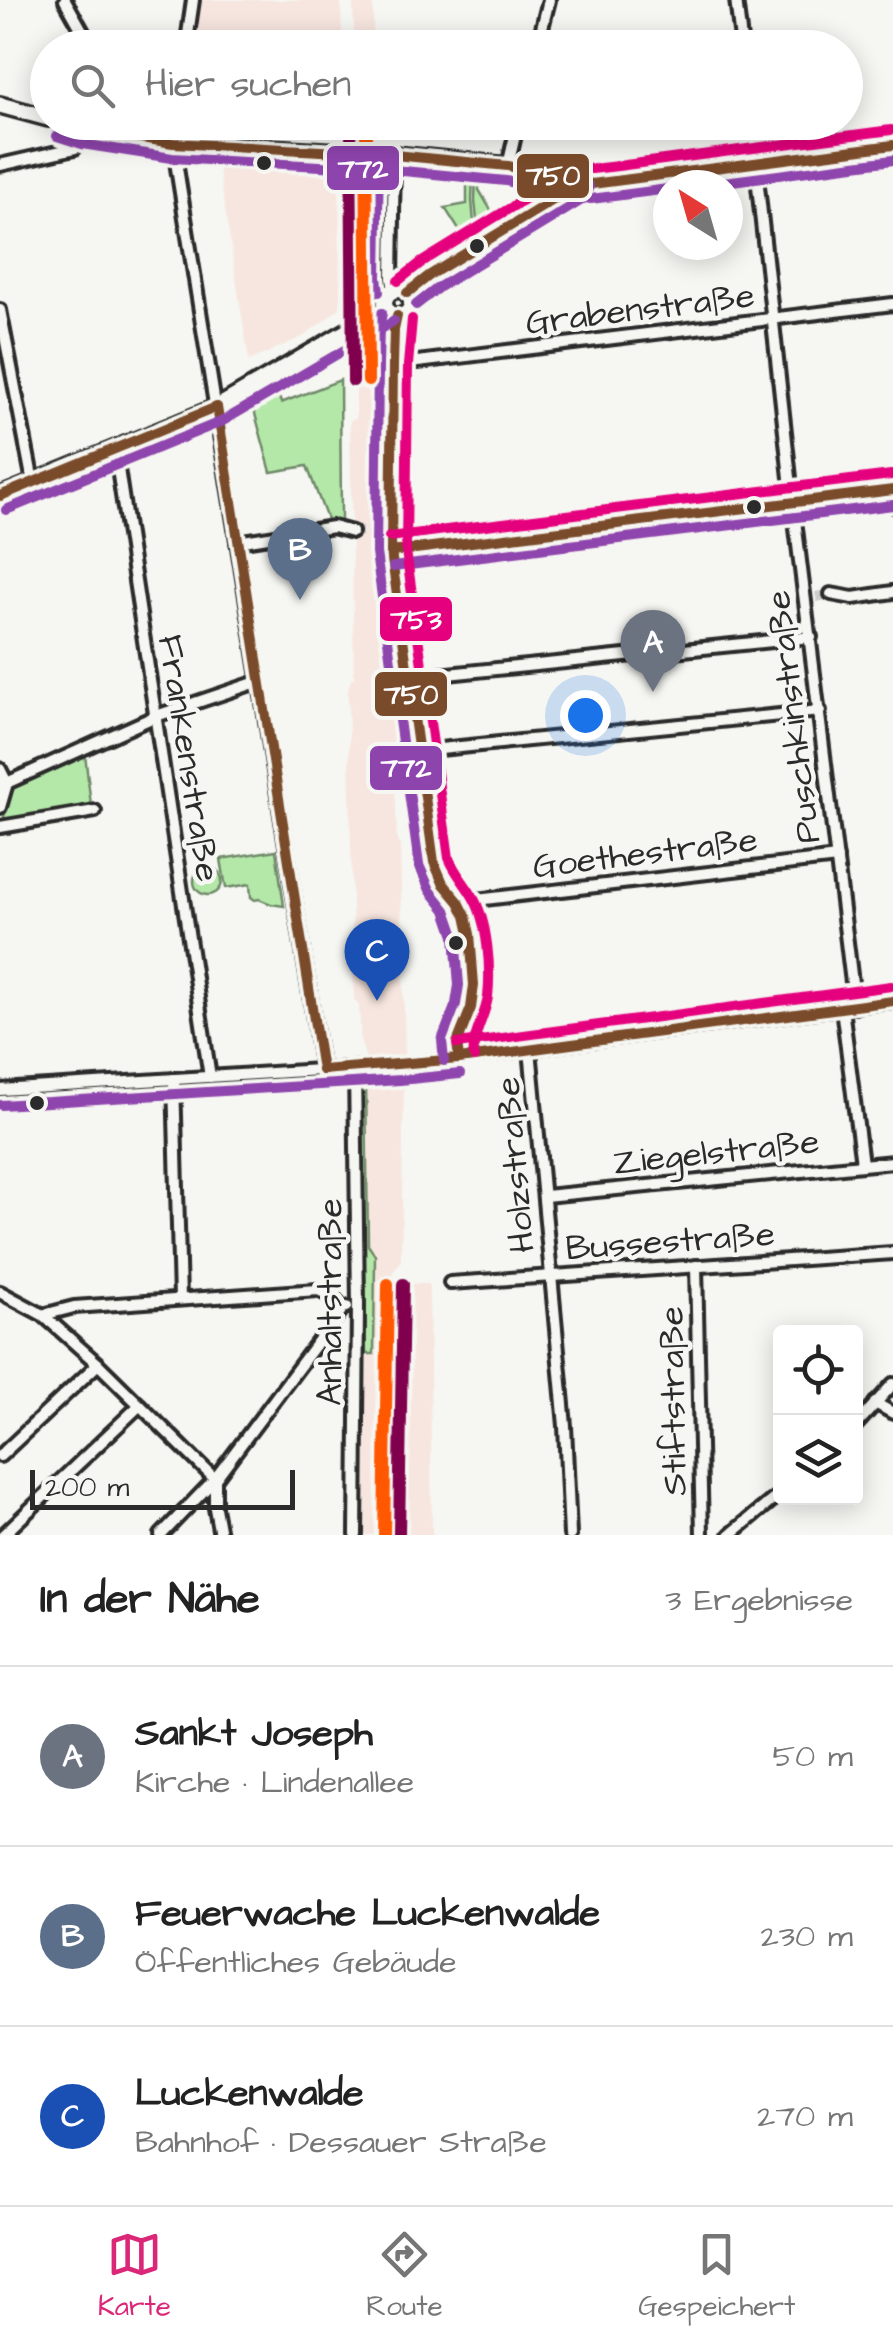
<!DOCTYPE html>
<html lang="de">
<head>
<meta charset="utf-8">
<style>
  :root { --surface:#fff; --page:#f2f2f2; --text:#222; --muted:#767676; --line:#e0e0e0; --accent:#db2777 }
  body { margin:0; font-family:"Architects Daughter",sans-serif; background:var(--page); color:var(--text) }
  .controls { position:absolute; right:30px; bottom:30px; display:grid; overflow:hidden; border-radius:10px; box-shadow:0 5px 25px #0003 }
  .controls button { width:90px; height:90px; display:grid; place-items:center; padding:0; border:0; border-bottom:2px solid var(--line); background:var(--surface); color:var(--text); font:50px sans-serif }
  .compass { position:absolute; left:653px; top:170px; width:90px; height:90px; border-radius:50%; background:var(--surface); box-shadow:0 5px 25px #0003; rotate:323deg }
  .scale { position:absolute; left:30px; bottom:25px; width:265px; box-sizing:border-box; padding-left:10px; border:5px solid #2b2b2b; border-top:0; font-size:28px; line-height:35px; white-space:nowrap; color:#2b2b2b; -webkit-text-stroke:8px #f6f6f2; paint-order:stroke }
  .you { position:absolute; left:585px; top:715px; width:35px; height:35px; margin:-25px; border:8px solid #fff; border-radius:50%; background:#1a73e8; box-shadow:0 0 0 15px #1a73e833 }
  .badge { display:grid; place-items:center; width:65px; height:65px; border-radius:50%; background:var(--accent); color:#fff; font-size:32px; font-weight:700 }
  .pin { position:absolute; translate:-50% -82px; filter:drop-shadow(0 2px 5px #0008) }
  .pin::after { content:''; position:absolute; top:52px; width:35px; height:30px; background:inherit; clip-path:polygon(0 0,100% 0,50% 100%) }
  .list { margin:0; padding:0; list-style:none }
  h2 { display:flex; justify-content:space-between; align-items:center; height:130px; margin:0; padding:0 40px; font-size:42px }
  h2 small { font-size:32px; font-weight:400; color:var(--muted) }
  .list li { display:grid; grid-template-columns:65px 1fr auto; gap:30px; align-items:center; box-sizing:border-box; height:180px; padding:0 40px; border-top:2px solid var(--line) }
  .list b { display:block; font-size:38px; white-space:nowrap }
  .list p { margin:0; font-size:32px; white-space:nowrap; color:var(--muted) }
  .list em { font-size:32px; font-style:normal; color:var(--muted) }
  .icon { flex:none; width:55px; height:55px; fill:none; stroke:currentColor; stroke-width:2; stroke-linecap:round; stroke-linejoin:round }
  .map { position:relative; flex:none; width:893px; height:1535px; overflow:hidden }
  .search { position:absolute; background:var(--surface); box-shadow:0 5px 25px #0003; left:30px; right:30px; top:30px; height:110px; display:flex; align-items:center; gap:25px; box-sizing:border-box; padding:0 35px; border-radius:55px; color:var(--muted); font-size:38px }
  .sheet { height:670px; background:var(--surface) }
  nav { display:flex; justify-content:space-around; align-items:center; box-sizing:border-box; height:140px; border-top:2px solid var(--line); background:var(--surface); font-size:28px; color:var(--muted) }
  nav a { display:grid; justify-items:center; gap:5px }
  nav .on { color:var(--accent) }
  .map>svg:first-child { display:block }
  .built { fill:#f7e6df }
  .green { fill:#b4e8a9; stroke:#708a6a; stroke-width:2.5 }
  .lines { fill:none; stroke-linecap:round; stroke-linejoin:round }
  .minor-tunnel { stroke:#cdcdca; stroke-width:10; stroke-dasharray:10 5; stroke-linecap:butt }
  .minor-casing { stroke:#2b2b2b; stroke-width:18 }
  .tertiary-casing { stroke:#2b2b2b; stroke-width:21 }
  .secondary-casing { stroke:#2b2b2b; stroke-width:22 }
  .minor { stroke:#f6f6f2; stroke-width:10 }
  .tertiary { stroke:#f6f6f2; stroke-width:14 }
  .secondary { stroke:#f6f6f2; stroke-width:15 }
  .bus-1-casing { stroke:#f6f6f2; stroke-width:18 }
  .bus-2-casing { stroke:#f6f6f2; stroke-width:18 }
  .bus-3-casing { stroke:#f6f6f2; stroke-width:18 }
  .bus-1 { stroke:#7a4b2a; stroke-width:10 }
  .bus-2 { stroke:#8e44ad; stroke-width:10 }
  .bus-3 { stroke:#e5007d; stroke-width:10 }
  .rail-1-casing { stroke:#f6f6f2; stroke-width:20 }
  .rail-2-casing { stroke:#f6f6f2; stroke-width:20 }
  .rail-1 { stroke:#ff5900; stroke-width:12 }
  .rail-2 { stroke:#80004d; stroke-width:12 }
  .bus-dot { fill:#2b2b2b; stroke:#f6f6f2; stroke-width:4 }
  .labels { text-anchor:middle; stroke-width:9; stroke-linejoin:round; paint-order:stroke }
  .street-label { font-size:35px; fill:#2b2b2b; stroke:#f6f6f2 }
  .line-badge { stroke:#f6f6f2; stroke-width:4 }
  .badge-label { font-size:28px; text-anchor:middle; font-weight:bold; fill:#fff }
</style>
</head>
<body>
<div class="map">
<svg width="893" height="1535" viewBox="0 0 893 1535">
  <rect width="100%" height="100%" fill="#f6f6f2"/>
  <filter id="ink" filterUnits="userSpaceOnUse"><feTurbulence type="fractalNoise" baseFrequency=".01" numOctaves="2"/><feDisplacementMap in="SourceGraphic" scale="20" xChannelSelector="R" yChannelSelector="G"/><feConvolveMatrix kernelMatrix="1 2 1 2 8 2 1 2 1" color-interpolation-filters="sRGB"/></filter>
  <g filter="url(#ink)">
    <g class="built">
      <polygon points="200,0 341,0 342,47 193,47"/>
      <polygon points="355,0 373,0 373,47 355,47 353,5"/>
      <polygon points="182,122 343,123 343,137 181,129"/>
      <polygon points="374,122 371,147 372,200 375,200 375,210 372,211 374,414 382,422 385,578 391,633 387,636 388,675 392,681 397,841 400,845 405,1054 398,1056 399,1076 404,1082 401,1261 393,1272 393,1283 429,1284 432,1535 364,1535 366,1354 374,1353 375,1255 368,1245 365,1055 361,1044 359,1006 354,1000 348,690 351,679 354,678 350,420 356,419 354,123"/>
      <polygon points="217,159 298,164 339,170 340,308 304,336 249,361"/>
    </g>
    <g class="green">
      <polygon points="467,172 473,173 472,200 475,235 466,241 445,208 467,204"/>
      <polygon points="476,173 480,174 479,190 498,222 481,231 478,229 475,201"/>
      <polygon points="340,380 341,521 328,522 307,466 271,472 251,399 275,385 281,403"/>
      <polygon points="85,754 91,805 3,821 12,786"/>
      <polygon points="276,850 284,906 271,904 259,899 255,900 251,897 250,884 226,888 221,859"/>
      <circle cx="208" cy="881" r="14"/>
      <polygon points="362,1076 366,1076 366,1078 368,1245 375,1255 374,1354 366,1354"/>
    </g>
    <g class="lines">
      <g class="minor-tunnel">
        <polyline points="352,532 390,530"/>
        <polyline points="816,597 831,594"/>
      </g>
      <g class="minor-casing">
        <g id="minor">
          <polyline points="65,0 92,48"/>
          <polyline points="736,0 742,48"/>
          <polyline points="186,48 193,0"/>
          <polyline points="537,48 549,0"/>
          <polyline points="176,122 173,143 322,1070"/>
          <polyline points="751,122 792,496 855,1007"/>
          <polyline points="394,155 392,278 394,290"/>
          <polyline points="0,165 75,148 84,129"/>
          <polyline points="508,166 518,122"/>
          <polyline points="0,310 33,482"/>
          <polyline points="397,316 394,330 393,365 391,552 434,862 443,883 459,902 466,916 470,934 474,985 471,1008 457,1043 459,1059"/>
          <polyline points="393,365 893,304"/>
          <polyline points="115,449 210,1077"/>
          <polyline points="891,490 893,506"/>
          <polyline points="237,542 333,527 352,532"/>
          <polyline points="391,552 893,490"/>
          <polyline points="831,594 853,598 893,592"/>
          <polyline points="408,678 811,637"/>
          <polyline points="420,751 820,711"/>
          <polyline points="0,769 7,783 0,807"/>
          <polyline points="0,786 156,716 260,681"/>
          <polyline points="0,827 95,811"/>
          <polyline points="459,902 837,858"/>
          <polyline points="842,1008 862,1164"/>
          <polyline points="530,1049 565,1426 570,1535"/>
          <polyline points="355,1068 358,1305 356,1535"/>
          <polyline points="174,1079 180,1299"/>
          <polyline points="0,1090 416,1064 893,1001"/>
          <polyline points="545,1196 893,1162"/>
          <polyline points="696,1266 702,1535"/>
          <polyline points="450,1283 893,1253"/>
          <polyline points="0,1292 43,1315 98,1364 215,1479 215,1508 220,1535"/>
          <polyline points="43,1315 74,1307 318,1290 333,1297 343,1308"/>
          <polyline points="875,1403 893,1413"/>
          <polyline points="856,1425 893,1384"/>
          <polyline points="0,1456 98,1364"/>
          <polyline points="3,1535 140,1405"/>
          <polyline points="161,1535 215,1479 343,1308 347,1307"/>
          <polyline points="730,1535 780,1494"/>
        </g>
      </g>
      <g class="tertiary-casing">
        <g id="tertiary">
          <circle cx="398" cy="303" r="13"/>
          <polyline points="407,293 430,275 573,188 575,182"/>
          <polyline points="0,496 217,407 386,308"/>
        </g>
      </g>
      <g class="secondary-casing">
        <g id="secondary">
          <polyline points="0,105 48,118"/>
          <polyline points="61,122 84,129 173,143 394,155 508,166 592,184 893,145"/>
        </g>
      </g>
      <use href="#minor" class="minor"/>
      <use href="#tertiary" class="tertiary"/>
      <use href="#secondary" class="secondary"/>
      <g class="bus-1-casing">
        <g id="bus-1">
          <polyline points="63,122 84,129 173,143 394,155 508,166 592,184 893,145"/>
          <polyline points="407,293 430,275 573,188 575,182"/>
          <polyline points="397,316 394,330 393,365 391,552 434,862 443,883 459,902 466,916 470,934 474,985 471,1008 457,1043 459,1059"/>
          <polyline points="217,407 322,1070"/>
          <polyline points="0,496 217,407"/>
          <polyline points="391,552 893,490"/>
          <polyline points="322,1070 459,1059 893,1001"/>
        </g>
      </g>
      <g class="bus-2-casing">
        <g id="bus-2">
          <polyline points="57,136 82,144 172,158 393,170 506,181 591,199 668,189"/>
          <polyline points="379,155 377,278 379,292"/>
          <polyline points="701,185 893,160"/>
          <polyline points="416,305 439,287 582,200 589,187"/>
          <polyline points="382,313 379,328 378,365 376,553 419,865 430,890 446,910 455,936 459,985 456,1004 442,1040 444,1061"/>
          <polyline points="6,510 223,421 394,321"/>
          <polyline points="393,567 893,505"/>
          <polyline points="1,1105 400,1080 460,1074"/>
        </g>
      </g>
      <g class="bus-3-casing">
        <g id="bus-3">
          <polyline points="577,167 592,169 618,166 891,130"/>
          <polyline points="398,281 422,262 561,177"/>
          <path d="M412,319L408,365L406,551L449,858C455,873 465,883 473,897C488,922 491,969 488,997C485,1018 471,1036 474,1057"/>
          <polyline points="389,537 891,475"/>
          <polyline points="457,1044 891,986"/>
        </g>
      </g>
      <use href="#bus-1" class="bus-1"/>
      <use href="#bus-2" class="bus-2"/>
      <use href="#bus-3" class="bus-3"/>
      <g class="rail-1-casing">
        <g id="rail-1">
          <polyline points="366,122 368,381"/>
          <polyline points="384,1535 388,1284"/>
        </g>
      </g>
      <g class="rail-2-casing">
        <g id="rail-2">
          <polyline points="351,122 353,381"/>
          <polyline points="399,1535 403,1284"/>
        </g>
      </g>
      <use href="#rail-1" class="rail-1"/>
      <use href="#rail-2" class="rail-2"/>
    </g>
  </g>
  <g class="bus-dot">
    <circle cx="264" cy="163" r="9"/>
    <circle cx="477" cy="246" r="9"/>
    <circle cx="754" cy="507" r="9"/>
    <circle cx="456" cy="943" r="9"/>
    <circle cx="37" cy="1103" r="9"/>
  </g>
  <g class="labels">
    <g class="street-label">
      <text transform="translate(640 308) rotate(-7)" y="12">Grabenstraße</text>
      <text transform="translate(792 717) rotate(-97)" y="12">Puschkinstraße</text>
      <text transform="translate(190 758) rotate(81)" y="12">Frankenstraße</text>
      <text transform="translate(645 852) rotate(-7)" y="12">Goethestraße</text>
      <text transform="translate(716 1151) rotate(-6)" y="12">Ziegelstraße</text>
      <text transform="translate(514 1165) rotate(-95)" y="12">Holzstraße</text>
      <text transform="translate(670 1240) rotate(-4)" y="12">Bussestraße</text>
      <text transform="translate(329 1302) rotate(-90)" y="12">Anhaltstraße</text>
      <text transform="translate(672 1401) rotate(-91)" y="12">Stiftstraße</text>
    </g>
  </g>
  <g class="line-badge">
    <rect x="325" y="144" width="76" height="48" rx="10" fill="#8e44ad"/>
    <rect x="515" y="152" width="76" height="48" rx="10" fill="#7a4b2a"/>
    <rect x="378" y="595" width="76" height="48" rx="10" fill="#e5007d"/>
    <rect x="373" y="670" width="76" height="48" rx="10" fill="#7a4b2a"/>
    <rect x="368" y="744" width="76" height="48" rx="10" fill="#8e44ad"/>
  </g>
  <g class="badge-label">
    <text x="363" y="178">772</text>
    <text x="553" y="185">750</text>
    <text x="416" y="629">753</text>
    <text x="411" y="704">750</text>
    <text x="406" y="777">772</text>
  </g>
</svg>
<div class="controls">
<button><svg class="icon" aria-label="locate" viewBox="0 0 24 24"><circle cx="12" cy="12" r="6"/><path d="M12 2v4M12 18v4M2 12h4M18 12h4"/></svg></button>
<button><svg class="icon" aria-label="layers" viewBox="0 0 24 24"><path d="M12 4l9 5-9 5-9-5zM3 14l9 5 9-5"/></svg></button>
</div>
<svg class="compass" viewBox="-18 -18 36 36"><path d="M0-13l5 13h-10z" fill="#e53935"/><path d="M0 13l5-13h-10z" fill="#767676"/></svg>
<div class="scale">200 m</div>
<div class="you"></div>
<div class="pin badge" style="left:653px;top:692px;background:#6b7280">A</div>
<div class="pin badge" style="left:300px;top:600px;background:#5c6f8a">B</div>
<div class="pin badge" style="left:377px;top:1001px;background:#1a4fb4">C</div>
<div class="search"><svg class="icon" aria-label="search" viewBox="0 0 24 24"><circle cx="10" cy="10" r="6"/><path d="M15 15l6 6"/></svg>Hier suchen</div>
</div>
<section class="sheet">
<h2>In der Nähe<small>3 Ergebnisse</small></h2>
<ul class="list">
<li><span class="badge" style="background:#6b7280">A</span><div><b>Sankt Joseph</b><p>Kirche · Lindenallee</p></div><em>50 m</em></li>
<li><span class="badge" style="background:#5c6f8a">B</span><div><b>Feuerwache Luckenwalde</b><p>Öffentliches Gebäude</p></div><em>230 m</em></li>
<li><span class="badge" style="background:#1a4fb4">C</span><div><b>Luckenwalde</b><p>Bahnhof · Dessauer Straße</p></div><em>270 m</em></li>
</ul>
</section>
<nav>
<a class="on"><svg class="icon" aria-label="map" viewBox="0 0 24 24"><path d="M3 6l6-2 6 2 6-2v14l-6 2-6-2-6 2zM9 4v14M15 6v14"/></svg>Karte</a>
<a><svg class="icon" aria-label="directions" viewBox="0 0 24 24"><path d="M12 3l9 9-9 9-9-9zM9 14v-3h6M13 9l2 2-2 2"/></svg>Route</a>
<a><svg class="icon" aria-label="saved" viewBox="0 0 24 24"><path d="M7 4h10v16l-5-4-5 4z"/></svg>Gespeichert</a>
</nav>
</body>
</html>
